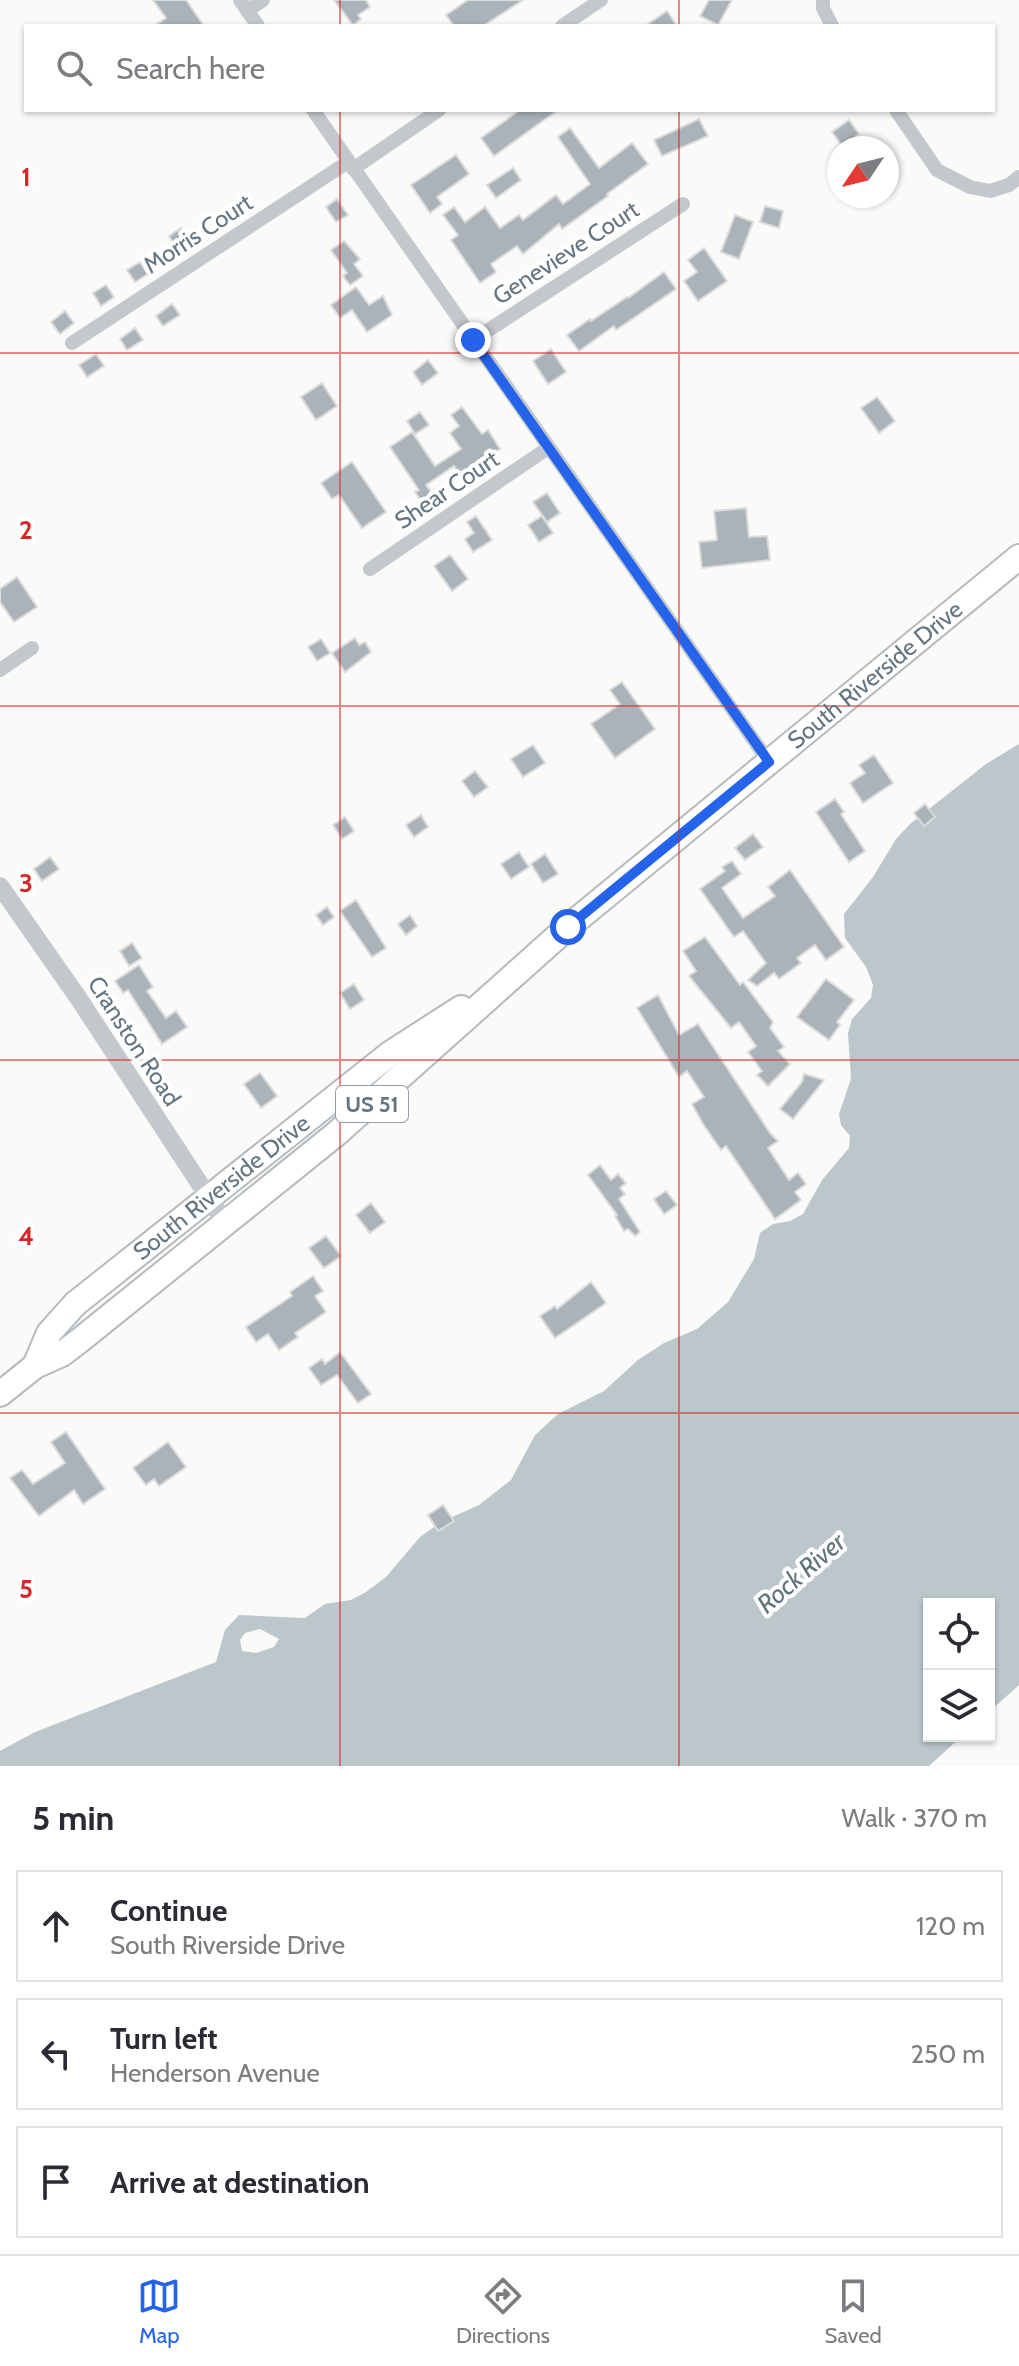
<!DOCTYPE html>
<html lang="en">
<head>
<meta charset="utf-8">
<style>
  :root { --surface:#fff; --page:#f2f2f3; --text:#2b2b33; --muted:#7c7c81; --line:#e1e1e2; --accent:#2563eb }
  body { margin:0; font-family:Cabin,sans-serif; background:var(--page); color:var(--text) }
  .controls { position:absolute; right:24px; bottom:24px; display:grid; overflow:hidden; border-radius:0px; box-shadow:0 2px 6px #0004 }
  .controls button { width:72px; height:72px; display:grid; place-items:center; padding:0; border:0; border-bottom:2px solid var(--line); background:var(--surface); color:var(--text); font:40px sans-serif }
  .compass { position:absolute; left:827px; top:136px; width:72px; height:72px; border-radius:50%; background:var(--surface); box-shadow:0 2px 6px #0004; rotate:235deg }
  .stop { position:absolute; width:24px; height:24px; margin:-18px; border:6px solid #2563eb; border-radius:50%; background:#fff }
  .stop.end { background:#2563eb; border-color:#fff; box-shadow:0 2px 8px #0008 }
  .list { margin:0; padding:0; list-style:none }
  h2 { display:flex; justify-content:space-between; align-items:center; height:104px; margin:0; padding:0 32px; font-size:34px }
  h2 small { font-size:26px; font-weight:400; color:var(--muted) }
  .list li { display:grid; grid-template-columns:52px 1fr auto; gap:24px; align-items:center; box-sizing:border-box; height:112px; margin:0 16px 16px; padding:0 16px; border:2px solid var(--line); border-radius:0px }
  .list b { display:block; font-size:30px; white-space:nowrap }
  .list p { margin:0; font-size:26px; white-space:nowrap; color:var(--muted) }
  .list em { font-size:26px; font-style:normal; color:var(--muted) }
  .icon { flex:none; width:44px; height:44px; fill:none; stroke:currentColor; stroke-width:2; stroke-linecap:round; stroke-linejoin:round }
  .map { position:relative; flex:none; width:1019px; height:1766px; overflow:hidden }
  .search { position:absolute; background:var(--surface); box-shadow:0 2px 6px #0004; left:24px; right:24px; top:24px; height:88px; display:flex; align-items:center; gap:20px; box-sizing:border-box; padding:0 28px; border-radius:0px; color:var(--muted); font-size:30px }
  .sheet { height:488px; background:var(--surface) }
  nav { display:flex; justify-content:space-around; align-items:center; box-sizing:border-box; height:112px; border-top:2px solid var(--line); background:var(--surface); font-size:22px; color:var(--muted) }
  nav a { display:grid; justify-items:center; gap:4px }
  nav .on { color:var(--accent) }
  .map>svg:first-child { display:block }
  .water { fill:#bbc7cb; fill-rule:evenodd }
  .building { fill:#aab3b9; stroke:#dcdcda; stroke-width:2 }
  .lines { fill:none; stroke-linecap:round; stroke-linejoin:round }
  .primary-casing { stroke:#b5babe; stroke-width:28 }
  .minor { stroke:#c3c8cc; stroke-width:14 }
  .tertiary { stroke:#c3c8cc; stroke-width:18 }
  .primary { stroke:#fff; stroke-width:24 }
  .route { stroke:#2563eb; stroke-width:10 }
  .grid { fill:none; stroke:#d62828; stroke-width:2; stroke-opacity:0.55 }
  .labels { text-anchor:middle; stroke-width:8; stroke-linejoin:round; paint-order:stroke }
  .shield { fill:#fff; stroke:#939fa8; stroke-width:2 }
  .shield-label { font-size:22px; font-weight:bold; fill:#657683 }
  .street-label { font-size:24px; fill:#657683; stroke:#fff }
  .water-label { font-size:26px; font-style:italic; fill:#60757c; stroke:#fff }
  .grid-label { font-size:26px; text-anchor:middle; font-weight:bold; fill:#d62828; stroke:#fff; stroke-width:8; stroke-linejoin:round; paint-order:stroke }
</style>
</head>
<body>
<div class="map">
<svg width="1019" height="1766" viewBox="0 0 1019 1766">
  <rect width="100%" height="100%" fill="#fafaf8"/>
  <path class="water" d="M1019,744V1685L989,1712V1604H929V1736H962L929,1766H0V1751L35,1732L216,1662L225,1630L239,1615L305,1618L325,1604L351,1600L366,1592L386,1577L420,1537L441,1522L479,1505L511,1480L535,1435L558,1414L604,1391L638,1360L664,1343L697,1329L728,1302L754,1259L760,1233L773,1224L790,1221L803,1214L822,1180L849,1148L850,1136L841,1125L839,1114L851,1079L848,1033L852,1019L871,998L873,985L866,967L845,938L844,914L873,877L896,839L910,824L986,764ZM260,1629L279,1639L274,1647L256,1653L242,1651L240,1640L245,1633Z"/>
  <g class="building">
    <polygon points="153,0 186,0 204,26 154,26 166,18"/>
    <polygon points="334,0 366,0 370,7 358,15 361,19 353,25"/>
    <polygon points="468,0 523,0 483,26 454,26 446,15"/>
    <polygon points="709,0 732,0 718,25 700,16"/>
    <polygon points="667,11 677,26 645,26"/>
    <polygon points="520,110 558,110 494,156 481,138"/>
    <polygon points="699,119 708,136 662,156 654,140"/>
    <polygon points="849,120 859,134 856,136 864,148 844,148 832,132"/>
    <polygon points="570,128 599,168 632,143 648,164 607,194 608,196 562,229 559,224 523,254 517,246 491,264 496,272 480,283 451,240 458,235 443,215 454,207 465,222 485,207 500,228 519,215 523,220 556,195 563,204 590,184 558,137"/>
    <polygon points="456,155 469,174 437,197 442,204 430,213 411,185"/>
    <polygon points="513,168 521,180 496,198 487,185"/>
    <polygon points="337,199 348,215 336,222 326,207"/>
    <polygon points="765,206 783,211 779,228 760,222"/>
    <polygon points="735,215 753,222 739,259 721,252"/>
    <polygon points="181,228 189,241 177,249 169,236"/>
    <polygon points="344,241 360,259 354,264 363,276 350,285 343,276 347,273 331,250"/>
    <polygon points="704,248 727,281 698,301 684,281 697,272 688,260"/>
    <polygon points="140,262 148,274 135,282 127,270"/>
    <polygon points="664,272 676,289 616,330 614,326 579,351 567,335 590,319 591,321 627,297 628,298"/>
    <polygon points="106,285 114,297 101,306 93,293"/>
    <polygon points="356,287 369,305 383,296 392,315 367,332 352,310 340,318 331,305"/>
    <polygon points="172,304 180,315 163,326 156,316"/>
    <polygon points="65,311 74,323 60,334 51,322"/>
    <polygon points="135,328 143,340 127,350 120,339"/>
    <polygon points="551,349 566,372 548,384 533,361"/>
    <polygon points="96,354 104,366 87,377 79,365"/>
    <polygon points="428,360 438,373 422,385 413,372"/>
    <polygon points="322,383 337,406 316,420 301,397"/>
    <polygon points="877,397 895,421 879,433 861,408"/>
    <polygon points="462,407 482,434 488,430 500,449 461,476 454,466 426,485 435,497 424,505 415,492 419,490 390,447 412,432 435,466 461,449 450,433 459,426 451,415"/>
    <polygon points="420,412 429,425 415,434 407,421"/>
    <polygon points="352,462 386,512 362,528 339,495 332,499 321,483"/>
    <polygon points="547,493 560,513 547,522 533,502"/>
    <polygon points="746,508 749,537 767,536 770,560 702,568 699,542 717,540 714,511"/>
    <polygon points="476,516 492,540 473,552 465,539 474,533 467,522"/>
    <polygon points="542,516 553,533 539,542 528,525"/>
    <polygon points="450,555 468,579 452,591 434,566"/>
    <polygon points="17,577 37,607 14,622 0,602 0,589"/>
    <polygon points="355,638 359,645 365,642 371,652 345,672 332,653"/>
    <polygon points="321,639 330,653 317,661 308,647"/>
    <polygon points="622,682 655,729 615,758 591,724 620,704 610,690"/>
    <polygon points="533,745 545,763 523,777 511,759"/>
    <polygon points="874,755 893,783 863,803 850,783 865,773 859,765"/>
    <polygon points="475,771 488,787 474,797 462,781"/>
    <polygon points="835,799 844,812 841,814 865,851 849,862 816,812"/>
    <polygon points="925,804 935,817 924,826 914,813"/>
    <polygon points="421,815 428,827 414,837 406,825"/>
    <polygon points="345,817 354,831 342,839 333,825"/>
    <polygon points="753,834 763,847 745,860 735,848"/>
    <polygon points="519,852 529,867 511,879 501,864"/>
    <polygon points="545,854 558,874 543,883 531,864"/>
    <polygon points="50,857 59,869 42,881 34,869"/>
    <polygon points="732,861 741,874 722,888 743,918 775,896 768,887 790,870 844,947 826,960 815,945 797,958 801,963 779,979 774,973 757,986 748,980 766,963 743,931 734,937 700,889 725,871 722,867"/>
    <polygon points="356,900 386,948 372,957 340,911"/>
    <polygon points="327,907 334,917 323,925 316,915"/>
    <polygon points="410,915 417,926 406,935 398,924"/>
    <polygon points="705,937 740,985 743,982 773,1022 770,1028 784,1047 778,1051 790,1064 768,1086 757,1075 762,1071 748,1052 756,1046 739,1022 731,1028 689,976 696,971 683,951"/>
    <polygon points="132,943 142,958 129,966 120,951"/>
    <polygon points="139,965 153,987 147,991 166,1018 176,1011 187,1027 162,1044 128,990 123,993 115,981"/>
    <polygon points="826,979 854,1000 837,1022 840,1025 829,1040 797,1017"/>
    <polygon points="354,984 364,1000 350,1009 340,993"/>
    <polygon points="658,995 679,1035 698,1024 770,1133 778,1141 768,1148 789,1180 798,1173 806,1184 795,1192 801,1200 775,1219 726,1146 721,1150 703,1124 692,1104 704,1097 687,1071 679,1077 637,1008"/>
    <polygon points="260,1073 277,1096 261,1108 244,1084"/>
    <polygon points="804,1074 824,1080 793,1119 780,1109 802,1082"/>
    <polygon points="600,1165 611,1180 618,1174 626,1183 620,1188 625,1194 619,1199 640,1232 635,1236 628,1229 624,1231 615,1216 617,1215 588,1175"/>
    <polygon points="666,1191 677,1205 664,1214 654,1199"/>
    <polygon points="371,1203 385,1222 370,1233 356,1215"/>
    <polygon points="326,1236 341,1256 324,1268 309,1248"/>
    <polygon points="313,1276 323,1291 315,1296 326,1312 295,1333 298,1337 279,1350 268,1334 256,1342 246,1327 292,1296 290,1292"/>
    <polygon points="591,1282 606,1303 555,1338 540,1316 555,1306 557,1309"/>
    <polygon points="340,1352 371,1394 358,1403 337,1375 321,1385 309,1368 322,1359 325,1364"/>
    <polygon points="66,1432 105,1489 83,1504 74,1490 39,1516 10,1478 22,1470 33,1484 65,1463 51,1442"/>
    <polygon points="168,1442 186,1467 159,1486 154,1479 146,1485 133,1468"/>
    <polygon points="443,1505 454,1521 438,1531 428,1515"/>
  </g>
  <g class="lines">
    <g class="primary-casing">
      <g id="primary">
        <path id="s1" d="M35,1366L49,1333L75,1304L391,1053L461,1008"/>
        <path id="s2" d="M0,1394L35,1366L62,1354L79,1341L336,1134L568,927L1019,557"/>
      </g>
    </g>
    <g class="minor">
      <polyline points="240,0 258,26"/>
      <polyline points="823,0 823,8 832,26"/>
      <polyline points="247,11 263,0"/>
      <polyline points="562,26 601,0"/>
      <polyline points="313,110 769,762"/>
      <polyline points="896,110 937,170 970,187 990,191 1009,185 1019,177"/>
      <polyline points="353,169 439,110"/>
      <polyline points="473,340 683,204"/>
      <polyline points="72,343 348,162"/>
      <polyline points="370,569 548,448"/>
      <polyline points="0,670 32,648"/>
    </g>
    <polyline class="tertiary" points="0,886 79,999 226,1224"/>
    <use href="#primary" class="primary"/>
  </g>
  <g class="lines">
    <polyline class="route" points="473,340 769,762 568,927"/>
  </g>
  <path class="grid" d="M340,0V26M679,0V26M340,110V1766M679,110V1766M0,353H1019M0,706H1019M0,1060H1019M0,1413H1019"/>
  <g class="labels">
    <rect class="shield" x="336" y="1086" width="72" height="36" rx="6"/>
    <g class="shield-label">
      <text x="372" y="1112">US 51</text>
    </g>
    <g class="street-label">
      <text transform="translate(198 234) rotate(-33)" y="8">Morris Court</text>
      <text transform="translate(566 253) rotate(-33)" y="8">Genevieve Court</text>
      <text transform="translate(447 490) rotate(-34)" y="8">Shear Court</text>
      <text dy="8" stroke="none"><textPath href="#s2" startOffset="1134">South Riverside Drive</textPath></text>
      <text transform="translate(134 1041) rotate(57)" y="8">Cranston Road</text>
      <text dy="8" stroke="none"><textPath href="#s1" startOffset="262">South Riverside Drive</textPath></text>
    </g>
    <g class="water-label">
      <text transform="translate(801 1573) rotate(-41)" y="9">Rock River</text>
    </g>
  </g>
  <g class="grid-label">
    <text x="26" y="186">1</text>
    <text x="26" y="539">2</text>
    <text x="26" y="892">3</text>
    <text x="26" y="1245">4</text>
    <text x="26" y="1598">5</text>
  </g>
</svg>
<div class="controls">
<button><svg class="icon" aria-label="locate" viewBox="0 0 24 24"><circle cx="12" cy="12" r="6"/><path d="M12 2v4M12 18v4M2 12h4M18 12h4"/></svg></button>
<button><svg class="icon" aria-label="layers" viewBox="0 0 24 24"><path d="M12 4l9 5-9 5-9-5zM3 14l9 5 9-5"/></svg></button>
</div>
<svg class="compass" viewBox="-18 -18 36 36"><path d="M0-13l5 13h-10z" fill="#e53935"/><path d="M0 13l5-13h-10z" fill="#7c7c81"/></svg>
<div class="stop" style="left:568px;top:927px"></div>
<div class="stop end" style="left:473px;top:340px"></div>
<div class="search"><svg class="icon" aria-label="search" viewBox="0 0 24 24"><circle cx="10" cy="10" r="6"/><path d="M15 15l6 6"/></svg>Search here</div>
</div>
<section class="sheet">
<h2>5 min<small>Walk · 370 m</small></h2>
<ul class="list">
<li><svg class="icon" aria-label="ahead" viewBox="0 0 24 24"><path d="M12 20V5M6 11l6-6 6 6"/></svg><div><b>Continue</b><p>South Riverside Drive</p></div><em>120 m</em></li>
<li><svg class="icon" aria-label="left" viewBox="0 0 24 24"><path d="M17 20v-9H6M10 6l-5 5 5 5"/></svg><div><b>Turn left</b><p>Henderson Avenue</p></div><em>250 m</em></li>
<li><svg class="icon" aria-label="arrive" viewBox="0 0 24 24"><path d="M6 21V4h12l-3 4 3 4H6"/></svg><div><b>Arrive at destination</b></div></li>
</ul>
</section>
<nav>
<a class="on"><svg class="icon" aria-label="map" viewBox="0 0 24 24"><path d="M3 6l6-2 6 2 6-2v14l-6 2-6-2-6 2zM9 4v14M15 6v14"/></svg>Map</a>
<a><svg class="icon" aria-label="directions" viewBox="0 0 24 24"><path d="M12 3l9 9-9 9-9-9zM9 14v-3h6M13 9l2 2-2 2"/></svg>Directions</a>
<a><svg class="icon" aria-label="saved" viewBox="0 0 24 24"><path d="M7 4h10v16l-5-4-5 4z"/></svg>Saved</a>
</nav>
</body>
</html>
